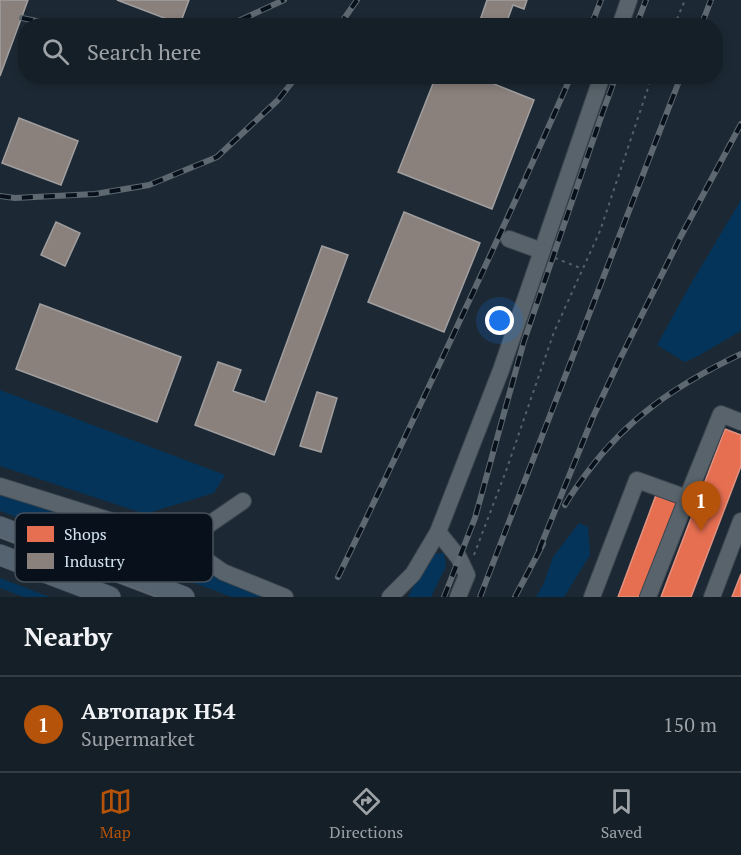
<!DOCTYPE html>
<html lang="en">
<head>
<meta charset="utf-8">
<style>
  :root { --surface:#151f27; --page:#222c33; --text:#f1f3f6; --muted:#9da2a7; --line:#343d44; --accent:#b45309 }
  body { margin:0; font-family:"PT Serif",serif; background:var(--page); color:var(--text) }
  .you { position:absolute; left:500px; top:321px; width:21px; height:21px; margin:-15px; border:4px solid #fff; border-radius:50%; background:#1a73e8; box-shadow:0 0 0 9px #1a73e833 }
  .badge { display:grid; place-items:center; width:39px; height:39px; border-radius:50%; background:var(--accent); color:#fff; font-size:20px; font-weight:700 }
  .pin { position:absolute; translate:-50% -50px; filter:drop-shadow(0 2px 3px #0008) }
  .pin::after { content:''; position:absolute; top:32px; width:21px; height:18px; background:inherit; clip-path:polygon(0 0,100% 0,50% 100%) }
  .list { margin:0; padding:0; list-style:none }
  h2 { display:flex; justify-content:space-between; align-items:center; height:78px; margin:0; padding:0 24px; font-size:26px }
  h2 small { font-size:20px; font-weight:400; color:var(--muted) }
  .list li { display:grid; grid-template-columns:39px 1fr auto; gap:18px; align-items:center; box-sizing:border-box; height:96px; padding:0 24px; border-top:2px solid var(--line) }
  .list b { display:block; font-size:22px; white-space:nowrap }
  .list p { margin:0; font-size:20px; white-space:nowrap; color:var(--muted) }
  .list em { font-size:20px; font-style:normal; color:var(--muted) }
  .icon { flex:none; width:33px; height:33px; fill:none; stroke:currentColor; stroke-width:2; stroke-linecap:round; stroke-linejoin:round }
  .map { position:relative; flex:none; width:741px; height:597px; overflow:hidden }
  .search { position:absolute; background:var(--surface); box-shadow:0 3px 9px #0003; left:18px; right:18px; top:18px; height:66px; display:flex; align-items:center; gap:15px; box-sizing:border-box; padding:0 21px; border-radius:24px; color:var(--muted); font-size:22px }
  .sheet { height:174px; background:var(--surface) }
  nav { display:flex; justify-content:space-around; align-items:center; box-sizing:border-box; height:84px; border-top:2px solid var(--line); background:var(--surface); font-size:16px; color:var(--muted) }
  nav a { display:grid; justify-items:center; gap:3px }
  nav .on { color:var(--accent) }
  .map>svg:first-child { display:block }
  .green { fill:#043459 }
  .shops { fill:#e76f51; stroke:#e19281; stroke-width:1.5 }
  .industry { fill:#8a817c; stroke:#a09e9f; stroke-width:1.5 }
  .lines { fill:none; stroke-linecap:round; stroke-linejoin:round }
  .minor-casing { stroke:#3a444e; stroke-width:18 }
  .major-casing { stroke:#3a444e; stroke-width:22 }
  .path { stroke:#58606a; stroke-width:2; stroke-dasharray:3 4.5; stroke-linecap:butt }
  .minor { stroke:#58636b; stroke-width:16 }
  .major { stroke:#55626f; stroke-width:21 }
  .tram { stroke:#5d6870; stroke-width:1.5 }
  .rail-casing { stroke:#5d6870; stroke-width:6 }
  .rail { stroke:#08111b; stroke-width:4; stroke-dasharray:11; stroke-linecap:butt }
  .key { fill:#08111b; stroke:#45505b; stroke-width:1.5 }
  .key-label { font-size:16px; fill:#d4e3f1 }
</style>
</head>
<body>
<div class="map">
<svg width="741" height="597" viewBox="0 0 741 597">
  <rect width="100%" height="100%" fill="#1c2934"/>
  <g class="green">
    <polygon points="741,200 741,331 698,356 685,362 657,345 689,287"/>
    <polygon points="0,390 225,475 214,493 145,514 0,466"/>
    <polygon points="0,491 130,540 157,545 201,569 268,597 232,597 0,511"/>
    <polygon points="579,523 588,527 590,555 564,597 536,597 543,585 553,557"/>
    <polygon points="444,553 446,566 431,597 408,597 430,554"/>
    <polygon points="0,578 50,597 24,597 0,588"/>
  </g>
  <g class="shops">
    <polygon points="725,429 741,435 741,466 691,597 661,597"/>
    <polygon points="656,495 679,503 644,597 618,597"/>
    <polygon points="741,574 741,597 732,597"/>
  </g>
  <g class="industry">
    <polygon points="0,0 28,0 0,76"/>
    <polygon points="117,0 189,0 180,24"/>
    <polygon points="487,0 527,0 524,9 513,5 507,21 521,26 478,26"/>
    <polygon points="436,76 474,76 534,100 492,209 398,172"/>
    <polygon points="19,118 78,141 61,185 2,163"/>
    <polygon points="404,212 480,243 444,332 368,302"/>
    <polygon points="56,222 80,233 65,266 41,255"/>
    <polygon points="322,246 348,255 274,455 195,425 218,362 241,370 233,391 265,402"/>
    <polygon points="40,304 181,357 157,422 16,369"/>
    <polygon points="317,392 337,398 321,452 300,446"/>
  </g>
  <g class="lines">
    <g class="minor-casing">
      <g id="minor">
        <polyline points="620,26 629,0"/>
        <polyline points="509,239 542,251 602,76"/>
        <polyline points="0,486 182,543 243,501"/>
        <polyline points="687,498 721,414 741,422"/>
        <polyline points="438,532 459,558 467,575 458,597"/>
        <polyline points="182,543 223,572 285,597"/>
        <polyline points="390,597 413,574 438,532 501,370 542,251"/>
        <polyline points="592,597 637,480 687,498 648,597"/>
        <polyline points="712,597 741,521"/>
      </g>
    </g>
    <g class="major-casing">
      <g id="major">
        <polyline points="0,527 184,597"/>
        <polyline points="0,555 110,597"/>
      </g>
    </g>
    <g class="path">
      <polyline points="674,26 685,0"/>
      <polyline points="555,258 583,269"/>
      <polyline points="474,555 506,471 554,332 600,231 652,76"/>
    </g>
    <use href="#minor" class="minor"/>
    <use href="#major" class="major"/>
    <polyline class="tram" points="0,537 158,597"/>
    <g class="rail-casing">
      <g id="rail">
        <polyline points="22,18 60,26"/>
        <polyline points="220,26 234,23 284,0"/>
        <polyline points="339,26 357,0"/>
        <polyline points="591,26 601,0"/>
        <polyline points="636,26 646,0"/>
        <polyline points="701,26 711,0"/>
        <polyline points="0,196 15,198 95,194 149,185 217,157 278,100 297,76"/>
        <path d="M565,505C571,494 579,484 586,474C628,417 678,384 741,354"/>
        <polyline points="539,550 593,417 619,361 681,236 741,124"/>
        <path d="M338,577C418,411 497,245 571,76"/>
        <polyline points="444,597 475,518 524,341 602,114 616,76"/>
        <polyline points="480,597 681,76"/>
        <polyline points="515,597 543,544"/>
      </g>
    </g>
    <use href="#rail" class="rail"/>
  </g>
  <rect x="15" y="513" width="198" height="69" rx="9" class="key"/>
  <rect x="27" y="526" width="27" height="16" fill="#e76f51"/>
  <rect x="27" y="553" width="27" height="16" fill="#8a817c"/>
  <g class="key-label">
    <text x="64" y="540">Shops</text>
    <text x="64" y="567">Industry</text>
  </g>
</svg>
<div class="you"></div>
<div class="pin badge" style="left:701px;top:531px">1</div>
<div class="search"><svg class="icon" aria-label="search" viewBox="0 0 24 24"><circle cx="10" cy="10" r="6"/><path d="M15 15l6 6"/></svg>Search here</div>
</div>
<section class="sheet">
<h2>Nearby<small></small></h2>
<ul class="list">
<li><span class="badge">1</span><div><b>Автопарк Н54</b><p>Supermarket</p></div><em>150 m</em></li>
</ul>
</section>
<nav>
<a class="on"><svg class="icon" aria-label="map" viewBox="0 0 24 24"><path d="M3 6l6-2 6 2 6-2v14l-6 2-6-2-6 2zM9 4v14M15 6v14"/></svg>Map</a>
<a><svg class="icon" aria-label="directions" viewBox="0 0 24 24"><path d="M12 3l9 9-9 9-9-9zM9 14v-3h6M13 9l2 2-2 2"/></svg>Directions</a>
<a><svg class="icon" aria-label="saved" viewBox="0 0 24 24"><path d="M7 4h10v16l-5-4-5 4z"/></svg>Saved</a>
</nav>
</body>
</html>
